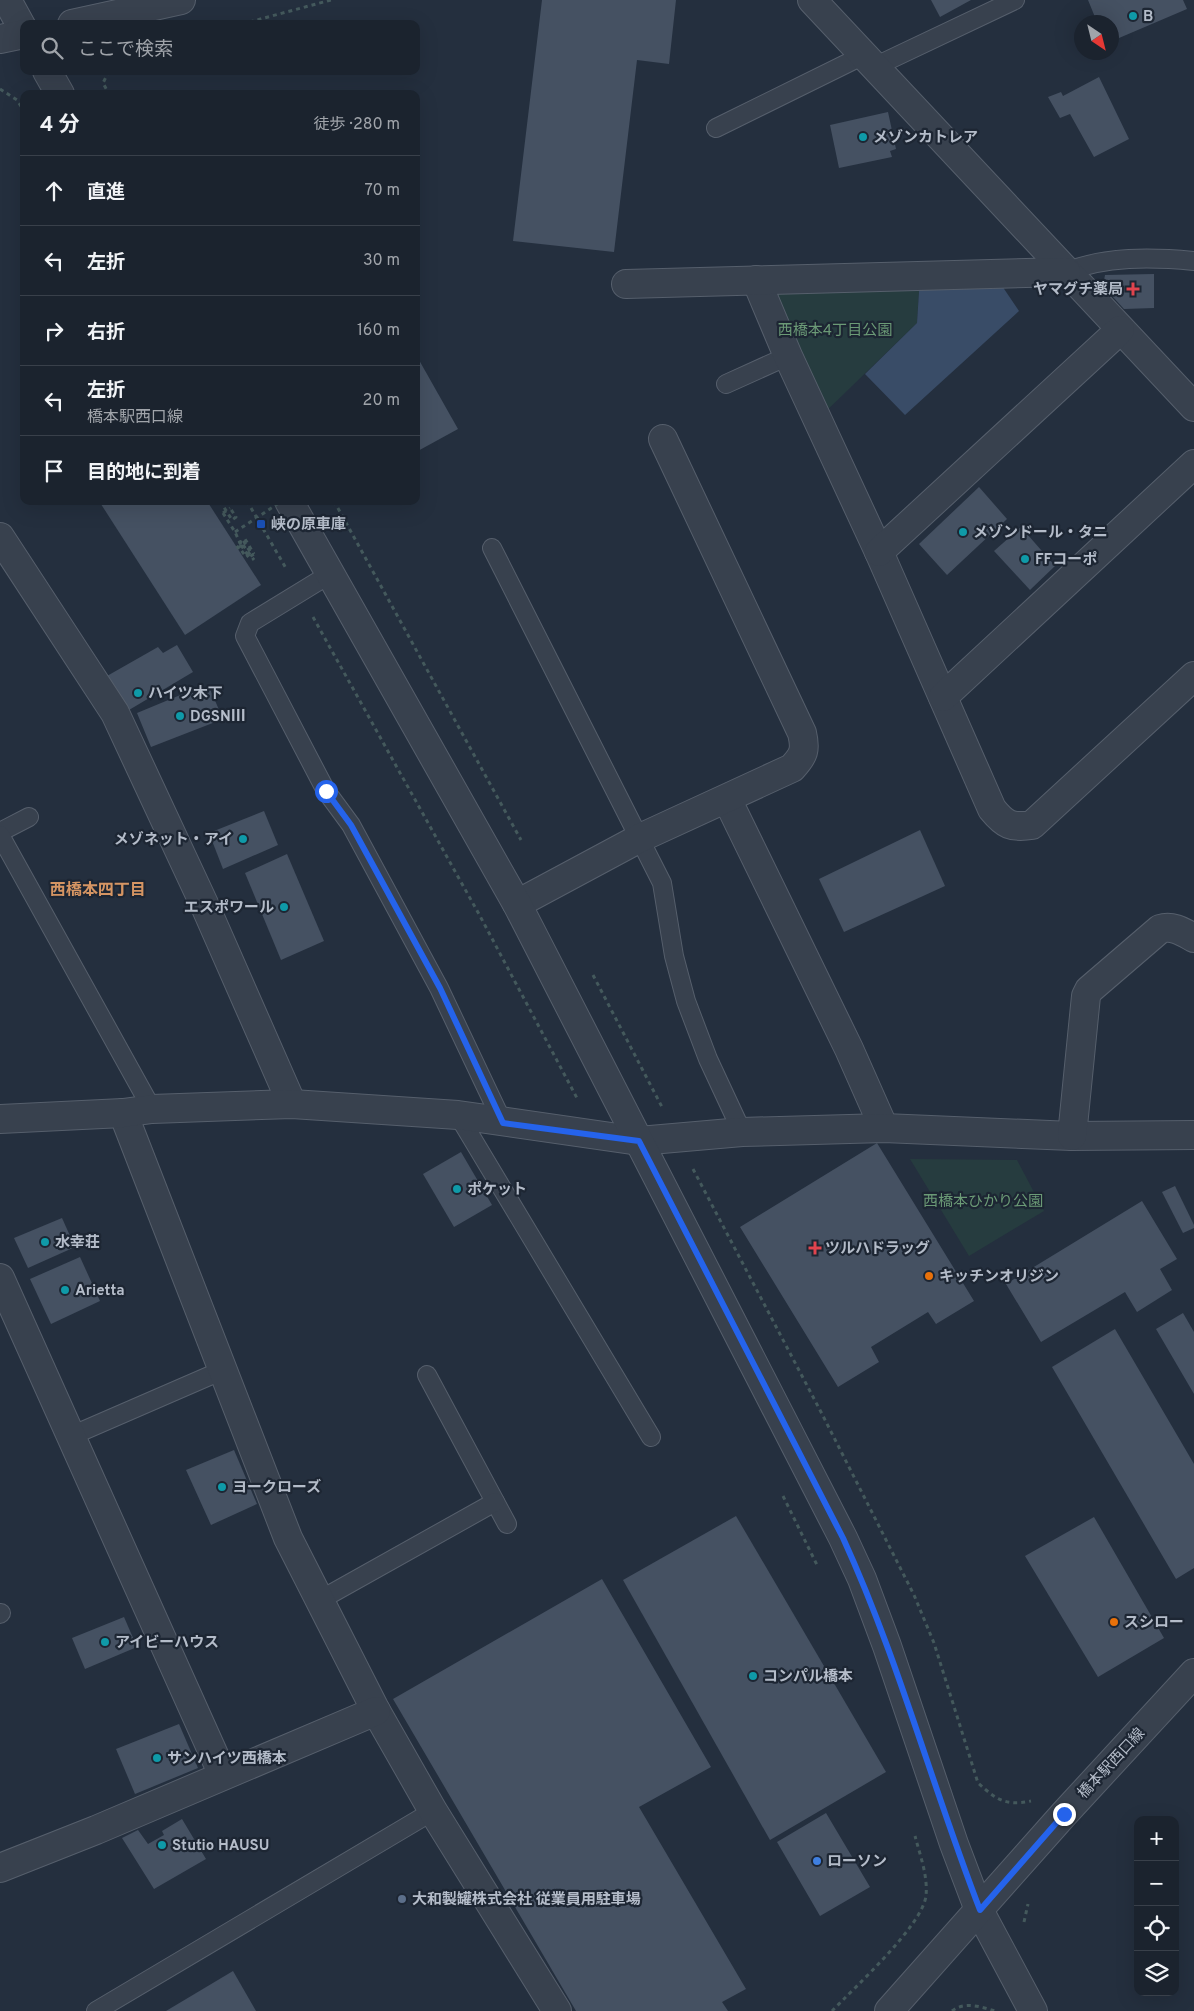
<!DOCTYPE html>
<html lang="ja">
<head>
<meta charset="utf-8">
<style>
  :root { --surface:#1b232e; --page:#282f3a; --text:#f1f3f6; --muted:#a0a4aa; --line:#39404a }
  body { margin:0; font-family:Overpass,"Noto Sans JP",sans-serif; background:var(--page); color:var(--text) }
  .controls { position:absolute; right:15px; bottom:15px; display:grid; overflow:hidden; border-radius:10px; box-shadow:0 5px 20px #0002 }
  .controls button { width:45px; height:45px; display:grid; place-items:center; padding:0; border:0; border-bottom:1px solid var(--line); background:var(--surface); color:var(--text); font:25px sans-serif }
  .compass { position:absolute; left:1074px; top:15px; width:45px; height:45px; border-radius:50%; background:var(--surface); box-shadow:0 5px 20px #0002; rotate:145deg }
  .stop { position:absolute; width:15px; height:15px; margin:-11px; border:4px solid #2563eb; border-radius:50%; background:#fff }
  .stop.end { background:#2563eb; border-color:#fff; box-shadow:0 1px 5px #0008 }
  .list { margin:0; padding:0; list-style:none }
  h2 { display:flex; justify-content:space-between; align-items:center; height:65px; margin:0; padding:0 20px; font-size:21px }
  h2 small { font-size:16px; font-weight:400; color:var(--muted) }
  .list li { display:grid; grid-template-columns:32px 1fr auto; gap:15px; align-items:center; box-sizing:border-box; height:70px; padding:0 20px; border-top:1px solid var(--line) }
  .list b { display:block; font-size:19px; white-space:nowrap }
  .list p { margin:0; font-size:16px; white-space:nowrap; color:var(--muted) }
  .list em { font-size:16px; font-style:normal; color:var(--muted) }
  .icon { flex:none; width:28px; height:28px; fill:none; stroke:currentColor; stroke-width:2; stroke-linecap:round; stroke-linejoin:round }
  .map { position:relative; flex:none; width:1194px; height:2011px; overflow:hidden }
  .search { position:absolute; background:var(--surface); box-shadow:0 5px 20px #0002; left:20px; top:20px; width:400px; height:55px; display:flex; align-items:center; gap:12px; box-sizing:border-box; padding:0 18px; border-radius:10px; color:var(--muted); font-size:19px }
  .panel { position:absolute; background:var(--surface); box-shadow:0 5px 20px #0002; left:20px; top:90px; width:400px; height:415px; border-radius:10px }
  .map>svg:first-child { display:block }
  .green { fill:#263c3f }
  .water { fill:#394c67 }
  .building { fill:#455162 }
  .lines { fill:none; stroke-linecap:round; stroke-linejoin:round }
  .service-casing { stroke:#565f6c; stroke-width:20 }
  .minor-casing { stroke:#565f6c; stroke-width:30 }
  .tertiary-casing { stroke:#565f6c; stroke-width:30 }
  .path { stroke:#44595c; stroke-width:3; stroke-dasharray:4 4; stroke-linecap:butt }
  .service { stroke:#38414e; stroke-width:18 }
  .minor { stroke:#38414e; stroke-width:28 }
  .tertiary { stroke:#38414e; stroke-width:28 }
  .path-bridge { stroke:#44595c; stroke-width:3; stroke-dasharray:4 4; stroke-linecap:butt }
  .route { stroke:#2563eb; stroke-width:6 }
  .culture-dot { fill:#0f9aa8; stroke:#1d2633; stroke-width:2 }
  .health-dot { fill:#e0444e; stroke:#1d2633; stroke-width:2 }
  .transit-dot { fill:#1a4fb4; stroke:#1d2633; stroke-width:2 }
  .food-dot { fill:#e8710a; stroke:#1d2633; stroke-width:2 }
  .shop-dot { fill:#3f7fe0; stroke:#1d2633; stroke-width:2 }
  .service-dot { fill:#5c6f8a; stroke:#1d2633; stroke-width:2 }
  .labels { text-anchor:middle; stroke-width:4.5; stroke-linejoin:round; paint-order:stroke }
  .poi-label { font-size:15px; font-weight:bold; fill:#b4bcc9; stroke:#1d2633; text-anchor:start }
  .park-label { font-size:15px; fill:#6b9a76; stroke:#1d2633 }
  .street-label { font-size:15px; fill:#b4bcc9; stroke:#1d2633 }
  .neighbourhood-label { font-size:16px; font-weight:bold; fill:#d59563; stroke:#1d2633 }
</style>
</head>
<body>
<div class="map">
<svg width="1194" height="2011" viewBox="0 0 1194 2011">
  <rect width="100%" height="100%" fill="#242f3e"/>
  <g class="green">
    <polygon points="920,276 917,323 817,420 756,280"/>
    <polygon points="910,1159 1017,1160 1044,1211 969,1256"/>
  </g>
  <polygon class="water" points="994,274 1019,311 905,415 865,374 917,323 920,276"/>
  <g class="building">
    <polygon points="542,0 676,0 669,64 637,60 614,252 513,241"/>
    <polygon points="931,0 971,0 940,17"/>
    <polygon points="1088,0 1183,0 1187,9 1112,41 1112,22 1097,22"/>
    <polygon points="1099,77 1129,139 1094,157 1070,114 1060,118 1048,97 1061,92 1063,96"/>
    <polygon points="888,112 896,149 890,151 892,157 839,168 830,125"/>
    <polygon points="1154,274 1154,308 1124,309 1103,286 1105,275"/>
    <polygon points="419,360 458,429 416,452 416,362"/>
    <polygon points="979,487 1007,519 947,575 919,544"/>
    <polygon points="99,501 207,501 261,585 185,635"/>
    <polygon points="1021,527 1055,566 1030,590 994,551"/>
    <polygon points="177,645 193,672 129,710 107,676 158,647 163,653"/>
    <polygon points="210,689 223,719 151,747 137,713 190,691 195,695"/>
    <polygon points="264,811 278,845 223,869 209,833"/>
    <polygon points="920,830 945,886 844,932 819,879"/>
    <polygon points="287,854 324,941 281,960 245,873"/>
    <polygon points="877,1143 974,1301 936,1324 928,1312 871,1347 879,1362 838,1387 740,1227"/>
    <polygon points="461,1152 492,1205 454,1227 423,1174"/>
    <polygon points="1175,1186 1194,1225 1194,1228 1183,1233 1162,1192"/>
    <polygon points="1142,1201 1177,1259 1160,1269 1172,1290 1137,1312 1125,1292 1041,1342 1006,1284"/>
    <polygon points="62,1218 75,1247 28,1268 14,1238"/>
    <polygon points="80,1257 100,1301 51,1324 30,1279"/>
    <polygon points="1183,1313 1194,1332 1194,1394 1156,1329"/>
    <polygon points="1115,1329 1194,1464 1194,1568 1176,1579 1052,1367"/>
    <polygon points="234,1450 257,1504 211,1525 186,1470"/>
    <polygon points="736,1516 886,1772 770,1840 623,1580"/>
    <polygon points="1094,1517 1164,1638 1098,1677 1025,1556"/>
    <polygon points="602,1579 711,1767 639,1807 746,1989 722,2002 728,2011 576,2011 393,1699"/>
    <polygon points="124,1617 137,1647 85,1669 72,1638"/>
    <polygon points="179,1724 198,1768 135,1794 116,1749"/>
    <polygon points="826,1813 870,1887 820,1916 777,1842"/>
    <polygon points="182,1819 206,1859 154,1889 122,1838 138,1830 148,1844 164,1835 162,1831"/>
    <polygon points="233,1971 256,2011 166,2011"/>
  </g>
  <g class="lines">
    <g class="service-casing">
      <g id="service">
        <polyline points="874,67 1015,0"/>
        <polyline points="716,128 864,55"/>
        <path d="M1066,272C1105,256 1152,257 1194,261"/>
        <polyline points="726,384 788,356"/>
        <polyline points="492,548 662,883 674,956 686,1001 708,1059 742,1132"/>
        <polyline points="330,574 250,623 245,636 326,791 351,825 439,988 503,1123"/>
        <polyline points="0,832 29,817"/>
        <polyline points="0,835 152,1109"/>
        <polyline points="458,1115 651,1437"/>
        <polyline points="427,1375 507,1524"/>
        <polyline points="71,1436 223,1370"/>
        <polyline points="320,1600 495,1502"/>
        <polyline points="0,1614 1,1613"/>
        <polyline points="96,2011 433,1811"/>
      </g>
    </g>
    <g class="minor-casing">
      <g id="minor">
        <polyline points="812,0 1194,407"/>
        <path d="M756,280L788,356L879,552L992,809C1005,825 1011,828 1032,825L1194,676"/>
        <polyline points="626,284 1066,272"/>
        <polyline points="0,537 115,713 205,906 292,1104"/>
        <polyline points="879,552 1120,330"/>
        <polyline points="943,697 1194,464"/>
        <polyline points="727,799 849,1049 884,1128"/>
        <path d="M517,904L640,838L792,768C804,755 806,750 802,733L663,439"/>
        <polyline points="123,1113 288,1538 376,1711 433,1811 557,2011"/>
        <polyline points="0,1119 123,1113 152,1109 292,1104 458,1115 639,1141 742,1132 884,1128 1072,1136 1194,1135"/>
        <path d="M1072,1136L1086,996L1089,990L1160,929C1173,925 1183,932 1194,938"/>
        <polyline points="0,1278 223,1775"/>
        <polyline points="0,1868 96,1830 376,1711"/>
      </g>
    </g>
    <g class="tertiary-casing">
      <g id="tertiary">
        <polyline points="7,0 24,31"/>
        <polyline points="72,24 181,0"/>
        <polyline points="0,39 24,34"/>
        <polyline points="47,71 60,94"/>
        <polyline points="289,501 517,904 843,1538 862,1579 887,1646 954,1844 979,1910 1033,2011"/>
        <polyline points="889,2011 1064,1814 1194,1673"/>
      </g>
    </g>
    <g class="path">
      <polyline points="242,24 331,0"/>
      <polyline points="109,71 103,83 109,94"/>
      <polyline points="0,89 17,100 24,111"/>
      <polyline points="220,501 232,520 236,517 230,508"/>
      <polyline points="247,501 287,570"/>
      <polyline points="334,501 521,840"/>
      <polyline points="223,513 235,532 241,545 244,542 251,553 246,557 239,547 243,545"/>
      <polyline points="243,545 254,560"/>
      <polyline points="239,549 236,545 245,539 254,554"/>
      <polyline points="313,617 480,916 578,1100"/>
      <polyline points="593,975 662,1107"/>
      <path d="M693,1169L821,1412L914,1595L934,1643L978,1783C997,1800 1005,1806 1031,1801"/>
      <polyline points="783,1496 818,1567"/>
      <polyline points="1024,1922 1028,1904"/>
      <path d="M832,2011C855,1987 922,1926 926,1896C928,1876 920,1855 915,1836"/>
      <path d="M952,2011C964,2001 982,2007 995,2011"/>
    </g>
    <use href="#service" class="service"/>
    <use href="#minor" class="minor"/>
    <use href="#tertiary" class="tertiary"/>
    <g class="path-bridge">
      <polyline points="223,513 230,508"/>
      <polyline points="235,532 282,501"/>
      <polyline points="241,545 249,557 254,554"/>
    </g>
  </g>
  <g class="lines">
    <path class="route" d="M326,791L351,825L440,988L503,1123L639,1141L843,1538C898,1658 932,1786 980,1910L1064,1814"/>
  </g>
  <g class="culture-dot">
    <circle cx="1133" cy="16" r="5"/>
    <circle cx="863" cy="137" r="5"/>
    <circle cx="963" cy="532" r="5"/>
    <circle cx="1025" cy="559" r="5"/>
    <circle cx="138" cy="693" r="5"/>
    <circle cx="180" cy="716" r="5"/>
    <circle cx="243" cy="839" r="5"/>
    <circle cx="284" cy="907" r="5"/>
    <circle cx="457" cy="1189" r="5"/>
    <circle cx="45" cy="1242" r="5"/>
    <circle cx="65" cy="1290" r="5"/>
    <circle cx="222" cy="1487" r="5"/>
    <circle cx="105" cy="1642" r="5"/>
    <circle cx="753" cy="1676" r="5"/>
    <circle cx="157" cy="1758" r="5"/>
    <circle cx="162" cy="1845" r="5"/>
  </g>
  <g class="health-dot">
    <path d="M1130.5 281.5h5v5h5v5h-5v5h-5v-5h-5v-5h5z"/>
    <path d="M812.5 1240.5h5v5h5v5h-5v5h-5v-5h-5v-5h5z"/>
  </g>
  <rect class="transit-dot" x="256" y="519" width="10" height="10" rx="2.5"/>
  <g class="food-dot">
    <circle cx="929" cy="1276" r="5"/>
    <circle cx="1114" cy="1622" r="5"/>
  </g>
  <circle class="shop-dot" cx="817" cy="1861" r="5"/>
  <circle class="service-dot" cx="402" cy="1899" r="5"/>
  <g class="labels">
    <g class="poi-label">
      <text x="1143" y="21">B</text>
      <text x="873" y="142">メゾンカトレア</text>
      <text x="1123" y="294" text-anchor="end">ヤマグチ薬局</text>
      <text x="271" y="529">峡の原車庫</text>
      <text x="973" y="537">メゾンドール・タニ</text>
      <text x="1035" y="564">FFコーポ</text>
      <text x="148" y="698">ハイツ木下</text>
      <text x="190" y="721">DGSNⅢ</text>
      <text x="233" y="844" text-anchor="end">メゾネット・アイ</text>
      <text x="274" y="912" text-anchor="end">エスポワール</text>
      <text x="467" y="1194">ポケット</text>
      <text x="55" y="1247">水幸荘</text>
      <text x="825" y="1253">ツルハドラッグ</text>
      <text x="939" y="1281">キッチンオリジン</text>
      <text x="75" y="1295">Arietta</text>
      <text x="232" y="1492">ヨークローズ</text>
      <text x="1124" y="1627">スシロー</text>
      <text x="115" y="1647">アイビーハウス</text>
      <text x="763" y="1681">コンパル橋本</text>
      <text x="167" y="1763">サンハイツ西橋本</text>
      <text x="172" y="1850">Stutio HAUSU</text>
      <text x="827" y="1866">ローソン</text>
      <text x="412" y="1904">大和製罐株式会社 従業員用駐車場</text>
    </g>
    <g class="park-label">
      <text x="835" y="335">西橋本4丁目公園</text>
      <text x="983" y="1206">西橋本ひかり公園</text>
    </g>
    <g class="street-label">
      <text transform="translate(1111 1763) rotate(-47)" y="5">橋本駅西口線</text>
    </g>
    <g class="neighbourhood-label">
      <text x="98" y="895">西橋本四丁目</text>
    </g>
  </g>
</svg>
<div class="controls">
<button>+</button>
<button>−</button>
<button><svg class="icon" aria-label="locate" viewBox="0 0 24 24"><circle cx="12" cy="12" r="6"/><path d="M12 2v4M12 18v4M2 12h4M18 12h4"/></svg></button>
<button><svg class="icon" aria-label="layers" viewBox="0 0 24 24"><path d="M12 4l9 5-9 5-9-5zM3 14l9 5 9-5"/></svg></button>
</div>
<svg class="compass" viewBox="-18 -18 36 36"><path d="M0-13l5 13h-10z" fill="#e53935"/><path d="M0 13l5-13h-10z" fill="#a0a4aa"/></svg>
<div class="stop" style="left:326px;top:791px"></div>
<div class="stop end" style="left:1064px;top:1814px"></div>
<div class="search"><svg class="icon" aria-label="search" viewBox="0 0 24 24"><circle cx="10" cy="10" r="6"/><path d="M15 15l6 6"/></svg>ここで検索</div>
<section class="panel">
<h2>4 分<small>徒歩 · 280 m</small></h2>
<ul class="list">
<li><svg class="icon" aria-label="ahead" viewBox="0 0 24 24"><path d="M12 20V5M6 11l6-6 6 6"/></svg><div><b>直進</b></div><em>70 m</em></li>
<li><svg class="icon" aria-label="left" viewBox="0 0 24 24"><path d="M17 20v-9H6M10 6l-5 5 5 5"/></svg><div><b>左折</b></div><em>30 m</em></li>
<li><svg class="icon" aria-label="right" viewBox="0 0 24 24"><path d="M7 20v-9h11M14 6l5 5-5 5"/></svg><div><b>右折</b></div><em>160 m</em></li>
<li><svg class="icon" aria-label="left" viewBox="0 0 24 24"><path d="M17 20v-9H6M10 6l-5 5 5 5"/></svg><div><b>左折</b><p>橋本駅西口線</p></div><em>20 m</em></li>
<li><svg class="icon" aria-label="arrive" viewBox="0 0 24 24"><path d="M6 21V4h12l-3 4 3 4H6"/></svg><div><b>目的地に到着</b></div></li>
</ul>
</section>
</div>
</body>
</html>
